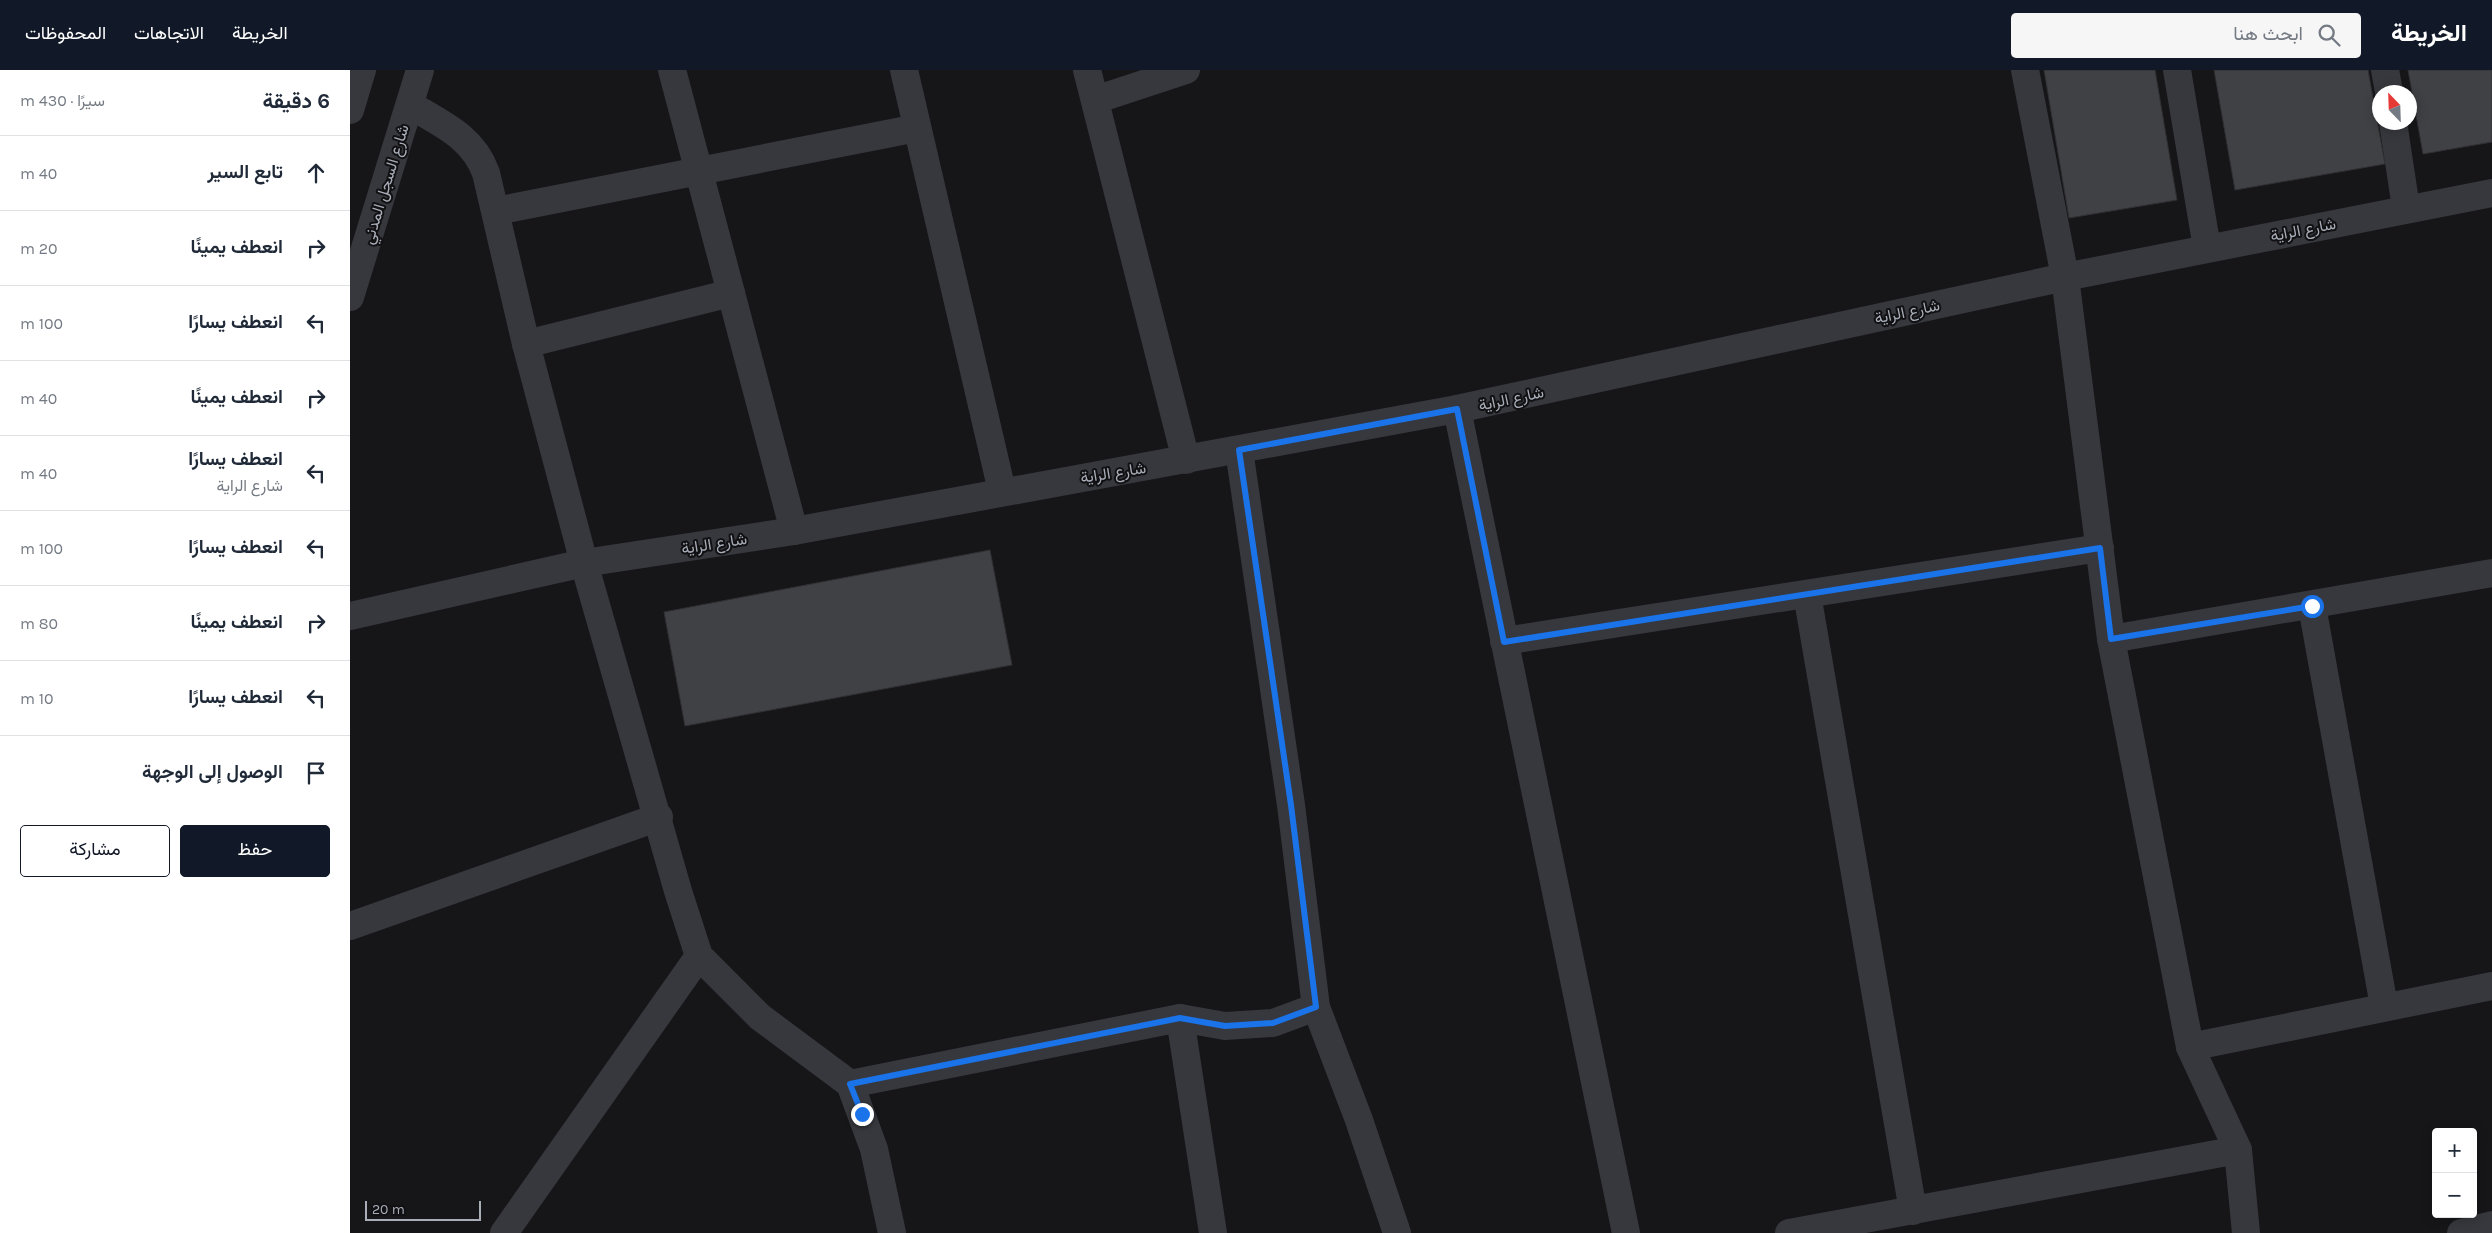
<!DOCTYPE html>
<html lang="ar">
<head>
<meta charset="utf-8">
<style>
  :root { --surface:#fff; --page:#f6f6f7; --text:#1f2937; --muted:#747a83; --line:#e0e1e3; --accent:#111827 }
  body { margin:0; font-family:Karla,Vazirmatn,sans-serif; background:var(--page); color:var(--text); direction:rtl }
  .controls { position:absolute; right:15px; bottom:15px; display:grid; overflow:hidden; border-radius:5px; box-shadow:0 2px 12px #0003 }
  .controls button { width:45px; height:45px; display:grid; place-items:center; padding:0; border:0; border-bottom:1px solid var(--line); background:var(--surface); color:var(--text); font:25px sans-serif }
  .compass { position:absolute; left:2022px; top:15px; width:45px; height:45px; border-radius:50%; background:var(--surface); box-shadow:0 2px 12px #0003; rotate:337deg }
  .scale { position:absolute; left:15px; bottom:12px; width:116px; box-sizing:border-box; padding-left:5px; border:2px solid #a8adb8; border-top:0; font-size:14px; line-height:18px; white-space:nowrap; color:#a8adb8; -webkit-text-stroke:4px #111113; paint-order:stroke }
  .stop { position:absolute; width:15px; height:15px; margin:-11px; border:4px solid #1a73e8; border-radius:50%; background:#fff }
  .stop.end { background:#1a73e8; border-color:#fff; box-shadow:0 1px 5px #0008 }
  .list { margin:0; padding:0; list-style:none }
  h2 { display:flex; justify-content:space-between; align-items:center; height:65px; margin:0; padding:0 20px; font-size:21px }
  h2 small { font-size:16px; font-weight:400; color:var(--muted) }
  .list li { display:grid; grid-template-columns:32px 1fr auto; gap:15px; align-items:center; box-sizing:border-box; height:75px; padding:0 20px; border-top:1px solid var(--line) }
  .list b { display:block; font-size:19px; white-space:nowrap }
  .list p { margin:0; font-size:16px; white-space:nowrap; color:var(--muted) }
  .list em { font-size:16px; font-style:normal; color:var(--muted) }
  .actions { display:flex; gap:10px; padding:15px 20px }
  .actions a { flex:1; padding:11px 0; border:1px solid var(--accent); border-radius:5px; text-align:center; font-size:18px; color:var(--accent) }
  .actions .main { background:var(--accent); color:#fff }
  .icon { flex:none; width:28px; height:28px; fill:none; stroke:currentColor; stroke-width:2; stroke-linecap:round; stroke-linejoin:round }
  .map { position:relative; flex:none; width:2142px; height:1163px; overflow:hidden; direction:ltr }
  header { display:flex; align-items:center; gap:30px; box-sizing:border-box; height:70px; padding:0 25px; background:var(--accent); color:#fff }
  header strong { font-size:24px }
  nav { display:flex; gap:28px; margin-inline-start:auto; font-size:18px }
  .search { width:350px; height:45px; background:var(--page); display:flex; align-items:center; gap:12px; box-sizing:border-box; padding:0 18px; border-radius:5px; color:var(--muted); font-size:19px }
  main { display:flex }
  aside { flex:1; background:var(--surface) }
  .map>svg:first-child { display:block }
  .building { fill:#404145; stroke:#303034 }
  .lines { fill:none; stroke-linecap:round; stroke-linejoin:round }
  .minor { stroke:#37383d; stroke-width:28 }
  .tertiary { stroke:#37383d; stroke-width:28 }
  .route { stroke:#1a73e8; stroke-width:6 }
  .labels { text-anchor:middle; stroke-width:4; stroke-linejoin:round; paint-order:stroke }
  .street-label { font-size:16px; fill:#a8adb8; stroke:#111113 }
</style>
</head>
<body>
<header>
<strong>الخريطة</strong>
<div class="search"><svg class="icon" aria-label="search" viewBox="0 0 24 24"><circle cx="10" cy="10" r="6"/><path d="M15 15l6 6"/></svg>ابحث هنا</div>
<nav><a>الخريطة</a><a>الاتجاهات</a><a>المحفوظات</a></nav>
</header>
<main>
<div class="map">
<svg width="2142" height="1163" viewBox="0 0 2142 1163">
  <rect width="100%" height="100%" fill="#161618"/>
  <g class="building">
    <polygon points="1694,0 1805,0 1827,130 1719,148"/>
    <polygon points="1864,0 2018,0 2035,94 1885,120"/>
    <polygon points="2058,0 2142,0 2142,72 2073,84"/>
    <polygon points="640,480 662,595 335,656 314,542"/>
  </g>
  <g class="lines">
    <g class="minor">
      <polyline points="322,0 444,461"/>
      <polyline points="554,0 652,421"/>
      <polyline points="737,0 836,390"/>
      <polyline points="1675,0 1715,207 1761,569 1840,977 1888,1080 1896,1163"/>
      <polyline points="1827,0 1857,178"/>
      <polyline points="2035,0 2039,22"/>
      <polyline points="745,30 836,0"/>
      <path d="M60,35C92,54 123,67 136,103L176,274L234,493L328,821L349,886L410,947L500,1014L524,1079L542,1163"/>
      <polyline points="2043,52 2056,138"/>
      <polyline points="146,141 567,58"/>
      <polyline points="176,274 381,223"/>
      <polyline points="1107,339 1276,1163"/>
      <polyline points="889,380 941,735 966,937 1009,1050 1047,1163"/>
      <polyline points="1457,524 1563,1141"/>
      <polyline points="1962,536 2034,936"/>
      <polyline points="0,546 234,493 444,461 1107,339 1715,207 2142,123"/>
      <polyline points="1761,569 2142,503"/>
      <polyline points="1154,571 1750,478"/>
      <polyline points="0,856 309,747"/>
      <polyline points="830,948 863,1163"/>
      <polyline points="1840,977 2142,916"/>
      <polyline points="500,1014 830,948 875,956 923,953 966,937"/>
      <polyline points="154,1163 349,886"/>
      <polyline points="1439,1163 1888,1080"/>
      <polyline points="2111,1163 2142,1155"/>
    </g>
    <g class="tertiary">
      <polyline points="0,40 12,0"/>
      <polyline points="0,227 70,0"/>
    </g>
  </g>
  <g class="lines">
    <polyline class="route" points="512,1044 500,1014 830,948 875,956 923,953 966,937 941,735 889,380 1107,339 1154,572 1750,478 1761,569 1962,536"/>
  </g>
  <g class="labels">
    <g class="street-label">
      <text transform="translate(35 114) rotate(-73)" y="6">شارع السجل المدني</text>
      <text transform="translate(1953 159) rotate(-11)" y="6">شارع الراية</text>
      <text transform="translate(1557 241) rotate(-12)" y="6">شارع الراية</text>
      <text transform="translate(1161 328) rotate(-12)" y="6">شارع الراية</text>
      <text transform="translate(763 402) rotate(-9)" y="6">شارع الراية</text>
      <text transform="translate(364 473) rotate(-9)" y="6">شارع الراية</text>
    </g>
  </g>
</svg>
<div class="controls">
<button>+</button>
<button>−</button>
</div>
<svg class="compass" viewBox="-18 -18 36 36"><path d="M0-13l5 13h-10z" fill="#e53935"/><path d="M0 13l5-13h-10z" fill="#747a83"/></svg>
<div class="scale">20 m</div>
<div class="stop" style="left:1962px;top:536px"></div>
<div class="stop end" style="left:512px;top:1044px"></div>
</div>
<aside>
<h2>6 دقيقة<small>سيرًا · 430 m</small></h2>
<ul class="list">
<li><svg class="icon" aria-label="ahead" viewBox="0 0 24 24"><path d="M12 20V5M6 11l6-6 6 6"/></svg><div><b>تابع السير</b></div><em>40 m</em></li>
<li><svg class="icon" aria-label="right" viewBox="0 0 24 24"><path d="M7 20v-9h11M14 6l5 5-5 5"/></svg><div><b>انعطف يمينًا</b></div><em>20 m</em></li>
<li><svg class="icon" aria-label="left" viewBox="0 0 24 24"><path d="M17 20v-9H6M10 6l-5 5 5 5"/></svg><div><b>انعطف يسارًا</b></div><em>100 m</em></li>
<li><svg class="icon" aria-label="right" viewBox="0 0 24 24"><path d="M7 20v-9h11M14 6l5 5-5 5"/></svg><div><b>انعطف يمينًا</b></div><em>40 m</em></li>
<li><svg class="icon" aria-label="left" viewBox="0 0 24 24"><path d="M17 20v-9H6M10 6l-5 5 5 5"/></svg><div><b>انعطف يسارًا</b><p>شارع الراية</p></div><em>40 m</em></li>
<li><svg class="icon" aria-label="left" viewBox="0 0 24 24"><path d="M17 20v-9H6M10 6l-5 5 5 5"/></svg><div><b>انعطف يسارًا</b></div><em>100 m</em></li>
<li><svg class="icon" aria-label="right" viewBox="0 0 24 24"><path d="M7 20v-9h11M14 6l5 5-5 5"/></svg><div><b>انعطف يمينًا</b></div><em>80 m</em></li>
<li><svg class="icon" aria-label="left" viewBox="0 0 24 24"><path d="M17 20v-9H6M10 6l-5 5 5 5"/></svg><div><b>انعطف يسارًا</b></div><em>10 m</em></li>
<li><svg class="icon" aria-label="arrive" viewBox="0 0 24 24"><path d="M6 21V4h12l-3 4 3 4H6"/></svg><div><b>الوصول إلى الوجهة</b></div></li>
</ul>
<div class="actions"><a class="main">حفظ</a><a>مشاركة</a></div>
</aside>
</main>
</body>
</html>
